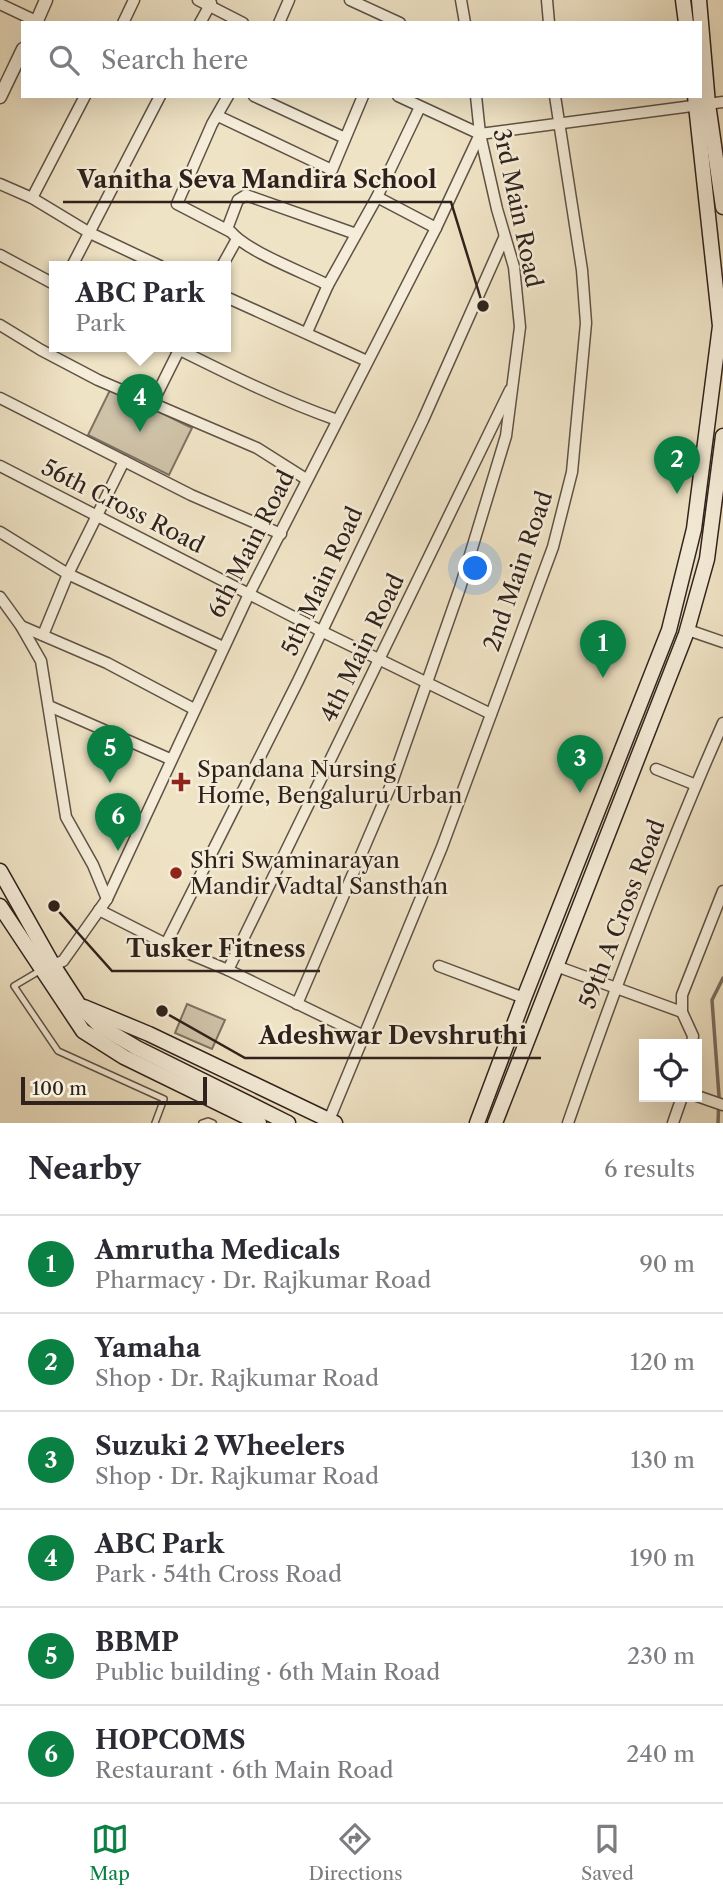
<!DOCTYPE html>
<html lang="en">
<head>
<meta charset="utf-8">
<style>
  :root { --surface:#fff; --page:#f2f2f3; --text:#2b2b33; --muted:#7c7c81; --line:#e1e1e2; --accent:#0b8043 }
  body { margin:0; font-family:"Libre Caslon Text",serif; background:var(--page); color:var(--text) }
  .controls { position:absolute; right:21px; bottom:21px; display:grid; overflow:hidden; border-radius:0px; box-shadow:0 7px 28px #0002 }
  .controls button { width:63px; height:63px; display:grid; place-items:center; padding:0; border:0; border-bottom:2px solid var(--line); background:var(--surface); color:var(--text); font:35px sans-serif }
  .scale { position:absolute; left:21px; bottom:18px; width:186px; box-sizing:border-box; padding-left:7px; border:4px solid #2f221c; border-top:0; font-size:19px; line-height:24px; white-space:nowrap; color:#2f221c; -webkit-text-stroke:5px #f5edd9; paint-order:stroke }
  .you { position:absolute; left:476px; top:569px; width:24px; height:24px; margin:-18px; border:5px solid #fff; border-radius:50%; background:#1a73e8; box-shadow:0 0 0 10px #1a73e833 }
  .badge { display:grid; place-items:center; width:46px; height:46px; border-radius:50%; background:var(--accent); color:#fff; font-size:23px; font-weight:700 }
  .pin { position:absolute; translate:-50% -58px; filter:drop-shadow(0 2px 4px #0008) }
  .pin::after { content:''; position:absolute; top:37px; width:24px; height:21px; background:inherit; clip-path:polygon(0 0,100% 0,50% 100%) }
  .popup { position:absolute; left:49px; top:261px; width:182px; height:91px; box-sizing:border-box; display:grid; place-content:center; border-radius:0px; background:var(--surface); filter:drop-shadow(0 2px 5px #0005); font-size:23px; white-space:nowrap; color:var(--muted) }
  .popup b { font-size:26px; color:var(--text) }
  .popup::after { content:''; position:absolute; left:50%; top:100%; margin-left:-14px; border:14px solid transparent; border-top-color:var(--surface) }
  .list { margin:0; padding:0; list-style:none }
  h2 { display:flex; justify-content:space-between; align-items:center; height:91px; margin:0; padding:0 28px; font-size:30px }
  h2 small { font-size:23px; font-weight:400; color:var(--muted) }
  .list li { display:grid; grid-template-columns:46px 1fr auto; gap:21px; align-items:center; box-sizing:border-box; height:98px; padding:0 28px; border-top:2px solid var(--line) }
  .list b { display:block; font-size:26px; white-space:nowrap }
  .list p { margin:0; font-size:23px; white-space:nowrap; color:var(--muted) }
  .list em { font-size:23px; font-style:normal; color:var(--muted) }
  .icon { flex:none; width:38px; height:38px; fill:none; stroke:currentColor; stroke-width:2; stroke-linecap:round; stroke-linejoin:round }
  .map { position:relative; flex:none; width:723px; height:1123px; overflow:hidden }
  .search { position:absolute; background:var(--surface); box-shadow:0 7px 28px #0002; left:21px; right:21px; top:21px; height:77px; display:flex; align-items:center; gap:18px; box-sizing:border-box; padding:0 24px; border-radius:0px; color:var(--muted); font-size:26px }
  .sheet { height:679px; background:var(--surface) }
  nav { display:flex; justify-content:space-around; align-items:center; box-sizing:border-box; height:98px; border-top:2px solid var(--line); background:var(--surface); font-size:19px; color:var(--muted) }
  nav a { display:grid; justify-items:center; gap:4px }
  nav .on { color:var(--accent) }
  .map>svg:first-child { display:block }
  .green { fill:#cec2a8; stroke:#7e7262; stroke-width:2 }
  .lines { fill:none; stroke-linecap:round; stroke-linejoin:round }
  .stream { stroke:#7b6e5f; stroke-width:3.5 }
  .service-casing { stroke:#5f5246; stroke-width:8 }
  .minor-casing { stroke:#5f5246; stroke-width:13 }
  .tertiary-casing { stroke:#5f5246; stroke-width:15 }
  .secondary-casing { stroke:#2f221c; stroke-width:17 }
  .service { stroke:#f5edd9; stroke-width:5 }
  .minor { stroke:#f5edd9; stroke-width:10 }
  .tertiary { stroke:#f5edd9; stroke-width:12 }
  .secondary { stroke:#f5edd9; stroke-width:14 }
  .poi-dot { fill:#8f2418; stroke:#f5edd9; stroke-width:2.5 }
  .labels { text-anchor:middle; stroke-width:5; stroke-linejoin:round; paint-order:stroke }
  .street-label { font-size:23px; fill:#2f221c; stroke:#f5edd9 }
  .poi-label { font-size:23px; fill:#2f221c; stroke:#f5edd9; text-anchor:start }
  .leader { fill:none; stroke:#2f221c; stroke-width:2.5 }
  .callout-dot { fill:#2f221c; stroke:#f5edd9; stroke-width:2.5 }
  .callout-label { font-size:24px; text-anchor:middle; font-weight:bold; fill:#2f221c; stroke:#f5edd9; stroke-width:5; stroke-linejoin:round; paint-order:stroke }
</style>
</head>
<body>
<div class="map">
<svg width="723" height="1123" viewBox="0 0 723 1123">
  <rect width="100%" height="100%" fill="#efe3c5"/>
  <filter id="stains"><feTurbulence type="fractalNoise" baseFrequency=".00286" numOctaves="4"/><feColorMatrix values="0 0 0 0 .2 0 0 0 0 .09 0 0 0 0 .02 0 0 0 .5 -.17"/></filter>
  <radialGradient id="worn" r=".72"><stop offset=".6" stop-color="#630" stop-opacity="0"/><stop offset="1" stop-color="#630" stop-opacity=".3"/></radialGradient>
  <g class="green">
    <polygon points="111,388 192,428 169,475 88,435"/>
    <polygon points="187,1004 225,1020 212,1049 175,1033"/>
  </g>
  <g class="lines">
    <polyline class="stream" points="718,1123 719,1096 712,1000 723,978"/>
    <g class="service-casing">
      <g id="service">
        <polyline points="41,970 14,986 58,1051 164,1099 155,1123"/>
        <polyline points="202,1123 208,1121 213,1123"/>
      </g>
    </g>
    <g class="minor-casing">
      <g id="minor">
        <polyline points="198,0 243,23"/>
        <polyline points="350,0 400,23"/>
        <polyline points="461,0 465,23"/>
        <polyline points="547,0 549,23"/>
        <polyline points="0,4 36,21"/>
        <polyline points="123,23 134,0"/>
        <polyline points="200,23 211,3"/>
        <polyline points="279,23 289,0"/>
        <path d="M228,96L212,124L177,204L231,232C248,252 303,272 328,285"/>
        <polyline points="254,96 345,138"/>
        <polyline points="398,96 480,134"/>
        <polyline points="218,116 332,170 363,96"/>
        <polyline points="480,134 723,102"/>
        <polyline points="0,184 32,198 90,233 160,266"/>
        <polyline points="377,197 436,228"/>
        <polyline points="32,198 85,96"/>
        <polyline points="227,229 238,200 246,195 356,234"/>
        <polyline points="0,255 54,284"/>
        <polyline points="72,266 160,96"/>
        <polyline points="222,266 237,239"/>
        <polyline points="226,297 367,361"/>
        <polyline points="0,325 41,350 98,380 257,448 306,479"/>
        <polyline points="307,332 328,285 377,197 420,107"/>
        <path d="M172,346C226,373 280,400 337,420"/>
        <polyline points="0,398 191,495 281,534"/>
        <polyline points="153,402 181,346"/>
        <polyline points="0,466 321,631 491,714"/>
        <polyline points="0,532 68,574 223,647"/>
        <polyline points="0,597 21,626 41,661 66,817 93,865 107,899"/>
        <polyline points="21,626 107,663 194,709"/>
        <polyline points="688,630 723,642"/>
        <polyline points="43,635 68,574 124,461"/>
        <polyline points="49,706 170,759"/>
        <polyline points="656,769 696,785"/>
        <polyline points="99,910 166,944 228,970 364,1036"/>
        <polyline points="166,944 298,681 423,420 504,238"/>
        <polyline points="53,965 63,961 107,899 249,594 436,228 480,134"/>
        <polyline points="439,966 524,998"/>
        <polyline points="556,966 682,1012"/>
        <polyline points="228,970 510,390"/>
        <polyline points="297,1004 391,785 460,588 506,436 520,327 514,267 497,209 480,134 476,96"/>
        <polyline points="692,1044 693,1036 682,1012 682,995 723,891"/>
        <polyline points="697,1096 723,1105"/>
        <polyline points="329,1120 442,847 553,547 572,472 586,323 582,270 555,96"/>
        <path d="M568,1123C615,987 665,854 723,723"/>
        <polyline points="673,1123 682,1097"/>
      </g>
    </g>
    <g class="tertiary-casing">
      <g id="tertiary">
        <polyline points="36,23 46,0"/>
        <polyline points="0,97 23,49"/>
      </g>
    </g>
    <g class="secondary-casing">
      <g id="secondary">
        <polyline points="683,0 686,23"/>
        <polyline points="699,0 708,104 723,207"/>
        <polyline points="0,871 53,965 79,1005 100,1026 137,1048 288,1123"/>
        <polyline points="0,906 83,1031 124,1057 259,1123"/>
        <polyline points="84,1007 149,1034 335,1123"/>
        <polyline points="477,1123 524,998 669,630 694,529 720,326 695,96"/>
        <polyline points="495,1123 686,634 707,559 723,436"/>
      </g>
    </g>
    <use href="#service" class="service"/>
    <use href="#minor" class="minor"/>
    <use href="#tertiary" class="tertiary"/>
    <use href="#secondary" class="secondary"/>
  </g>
  <g class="poi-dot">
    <path d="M177.5 771.5h7v7h7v7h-7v7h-7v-7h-7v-7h7z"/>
    <circle cx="176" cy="873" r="7"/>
  </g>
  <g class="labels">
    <g class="street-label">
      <text transform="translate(518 208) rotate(78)" y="8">3rd Main Road</text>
      <text transform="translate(123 506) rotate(27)" y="8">56th Cross Road</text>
      <text transform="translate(251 544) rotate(-63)" y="8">6th Main Road</text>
      <text transform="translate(518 571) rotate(-71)" y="8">2nd Main Road</text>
      <text transform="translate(322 581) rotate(-65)" y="8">5th Main Road</text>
      <text transform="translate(362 648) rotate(-64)" y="8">4th Main Road</text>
      <text transform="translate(622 914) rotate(-69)" y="8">59th A Cross Road</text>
    </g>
    <g class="poi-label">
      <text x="197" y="777">Spandana Nursing<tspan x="197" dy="26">Home, Bengaluru Urban</tspan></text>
      <text x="190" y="868">Shri Swaminarayan<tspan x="190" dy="26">Mandir Vadtal Sansthan</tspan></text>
    </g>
  </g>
  <path class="leader" d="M483 306L451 202H63M54 906L112 971H320M162 1011L245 1058H541"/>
  <g class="callout-dot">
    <circle cx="483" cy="306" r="7"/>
    <circle cx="54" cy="906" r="7"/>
    <circle cx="162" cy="1011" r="7"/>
  </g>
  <g class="callout-label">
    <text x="257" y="188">Vanitha Seva Mandira School</text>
    <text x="216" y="957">Tusker Fitness</text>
    <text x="393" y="1044">Adeshwar Devshruthi</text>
  </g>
  <rect width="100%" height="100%" filter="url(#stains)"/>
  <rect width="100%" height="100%" fill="url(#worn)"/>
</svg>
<div class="controls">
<button><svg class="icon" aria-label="locate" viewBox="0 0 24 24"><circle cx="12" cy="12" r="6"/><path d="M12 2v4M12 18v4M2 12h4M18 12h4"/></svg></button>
</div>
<div class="scale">100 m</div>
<div class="you"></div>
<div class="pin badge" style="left:603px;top:678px">1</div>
<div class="pin badge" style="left:677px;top:494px">2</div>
<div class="pin badge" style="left:580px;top:793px">3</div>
<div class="pin badge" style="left:140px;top:432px">4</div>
<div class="popup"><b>ABC Park</b>Park</div>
<div class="pin badge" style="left:110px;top:783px">5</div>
<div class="pin badge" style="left:118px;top:851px">6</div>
<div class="search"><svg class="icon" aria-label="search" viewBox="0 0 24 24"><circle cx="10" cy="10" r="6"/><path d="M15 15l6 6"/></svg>Search here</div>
</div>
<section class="sheet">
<h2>Nearby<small>6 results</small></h2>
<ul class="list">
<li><span class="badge">1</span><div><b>Amrutha Medicals</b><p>Pharmacy · Dr. Rajkumar Road</p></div><em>90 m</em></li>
<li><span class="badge">2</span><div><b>Yamaha</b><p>Shop · Dr. Rajkumar Road</p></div><em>120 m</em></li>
<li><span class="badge">3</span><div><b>Suzuki 2 Wheelers</b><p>Shop · Dr. Rajkumar Road</p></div><em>130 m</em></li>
<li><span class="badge">4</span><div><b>ABC Park</b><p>Park · 54th Cross Road</p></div><em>190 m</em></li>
<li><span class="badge">5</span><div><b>BBMP</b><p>Public building · 6th Main Road</p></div><em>230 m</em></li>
<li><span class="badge">6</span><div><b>HOPCOMS</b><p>Restaurant · 6th Main Road</p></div><em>240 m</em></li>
</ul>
</section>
<nav>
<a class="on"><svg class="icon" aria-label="map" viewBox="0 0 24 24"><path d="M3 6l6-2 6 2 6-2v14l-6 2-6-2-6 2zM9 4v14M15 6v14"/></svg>Map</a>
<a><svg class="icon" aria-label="directions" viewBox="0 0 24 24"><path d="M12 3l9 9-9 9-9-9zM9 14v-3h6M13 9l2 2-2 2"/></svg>Directions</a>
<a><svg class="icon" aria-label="saved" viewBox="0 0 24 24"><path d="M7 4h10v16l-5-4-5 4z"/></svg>Saved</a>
</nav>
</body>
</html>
